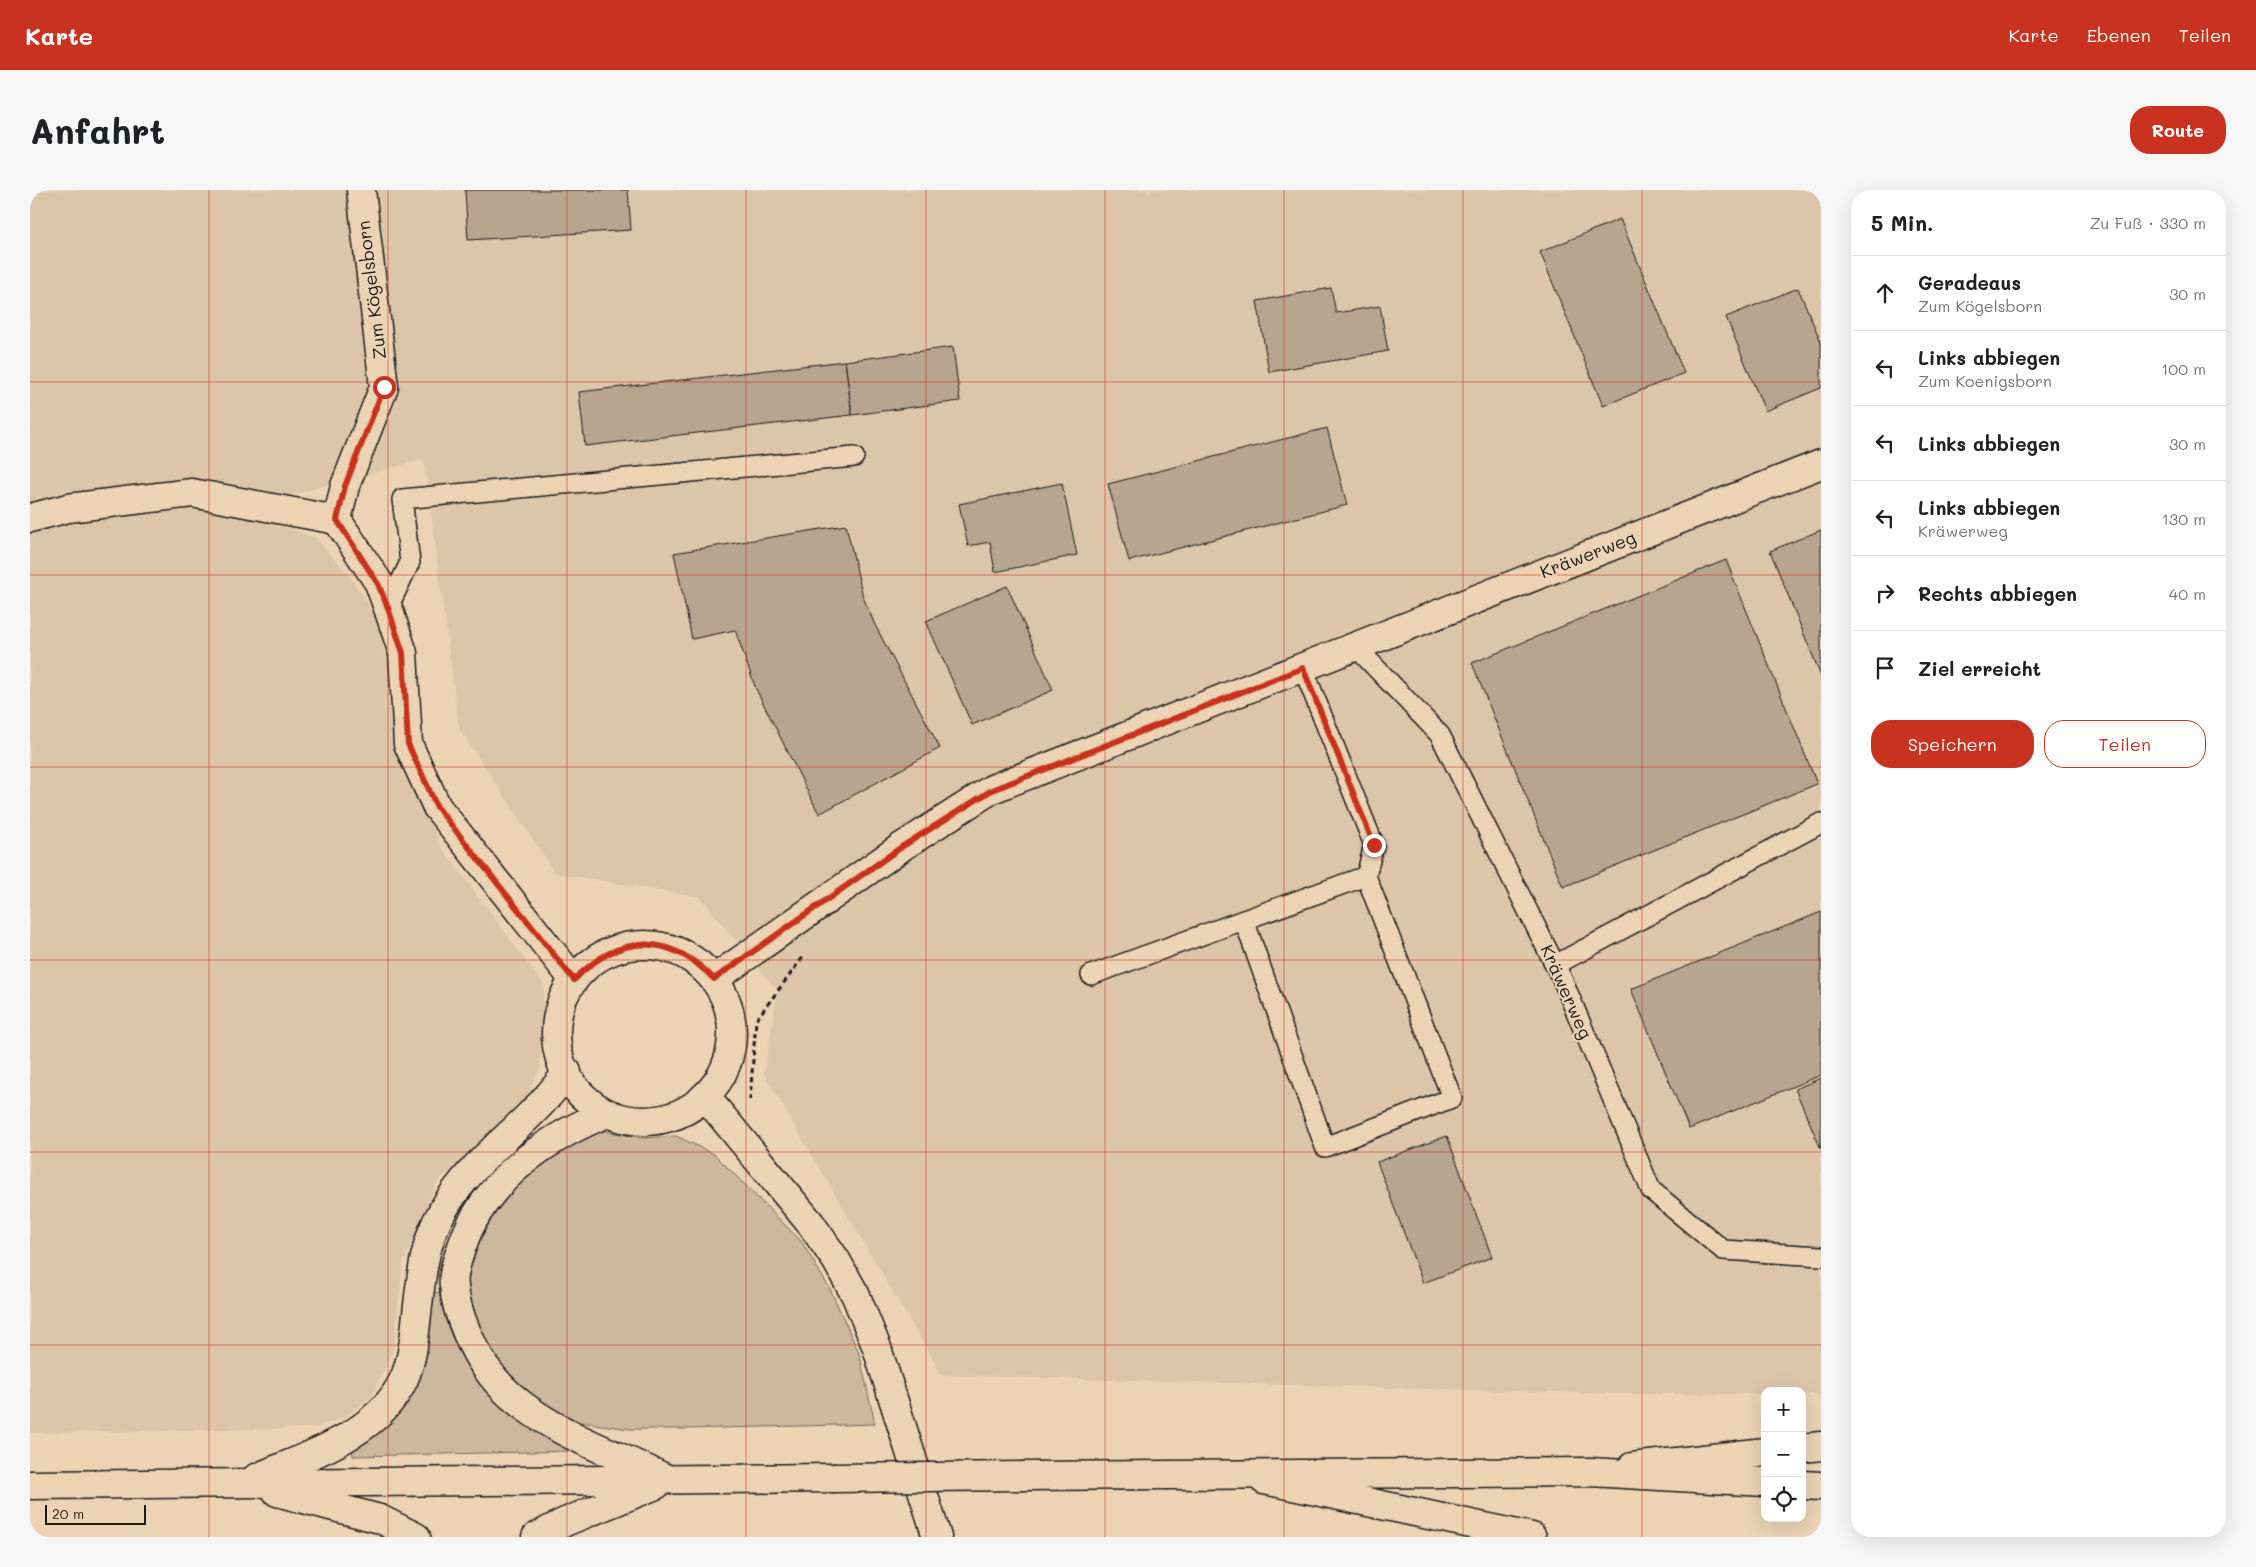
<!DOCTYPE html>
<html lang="de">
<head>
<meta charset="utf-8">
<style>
  :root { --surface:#fff; --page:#f6f6f6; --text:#202124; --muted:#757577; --line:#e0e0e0; --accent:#c8321e }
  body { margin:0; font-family:Mali,sans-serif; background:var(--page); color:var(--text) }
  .controls { position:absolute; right:15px; bottom:15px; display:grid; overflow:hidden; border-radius:10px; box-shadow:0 5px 20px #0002 }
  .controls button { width:45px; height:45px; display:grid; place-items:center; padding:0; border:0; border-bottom:1px solid var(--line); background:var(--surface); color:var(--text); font:25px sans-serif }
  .scale { position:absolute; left:15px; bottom:12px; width:101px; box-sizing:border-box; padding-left:5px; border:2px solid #1c1c1c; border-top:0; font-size:14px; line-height:18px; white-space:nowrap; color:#1c1c1c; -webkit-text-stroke:4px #ebd3b4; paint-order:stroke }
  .stop { position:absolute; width:15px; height:15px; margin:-11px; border:4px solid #c8321e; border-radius:50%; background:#fff }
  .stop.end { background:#c8321e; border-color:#fff; box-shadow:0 1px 5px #0008 }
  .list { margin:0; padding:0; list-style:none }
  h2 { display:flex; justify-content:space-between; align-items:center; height:65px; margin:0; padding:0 20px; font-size:21px }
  h2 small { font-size:16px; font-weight:400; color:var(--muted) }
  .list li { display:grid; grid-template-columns:32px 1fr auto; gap:15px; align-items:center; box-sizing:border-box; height:75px; padding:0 20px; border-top:1px solid var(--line) }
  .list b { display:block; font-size:19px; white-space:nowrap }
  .list p { margin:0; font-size:16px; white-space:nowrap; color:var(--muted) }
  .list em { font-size:16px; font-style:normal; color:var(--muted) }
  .actions { display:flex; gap:10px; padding:15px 20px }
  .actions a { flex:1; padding:11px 0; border:1px solid var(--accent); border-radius:20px; text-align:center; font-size:18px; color:var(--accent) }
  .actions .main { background:var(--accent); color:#fff }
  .icon { flex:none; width:28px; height:28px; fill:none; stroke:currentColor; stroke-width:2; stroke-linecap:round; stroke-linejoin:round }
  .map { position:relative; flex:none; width:1791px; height:1347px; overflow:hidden; border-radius:20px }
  header { display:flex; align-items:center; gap:30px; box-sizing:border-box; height:70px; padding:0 25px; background:var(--accent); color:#fff }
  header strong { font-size:24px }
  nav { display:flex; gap:28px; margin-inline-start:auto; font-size:18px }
  .intro { display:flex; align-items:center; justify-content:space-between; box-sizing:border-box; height:120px; padding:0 30px }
  h1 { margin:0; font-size:35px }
  .button { padding:12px 22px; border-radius:20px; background:var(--accent); color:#fff; font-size:18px; font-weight:700 }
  main { display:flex; gap:30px; padding:0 30px }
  aside { flex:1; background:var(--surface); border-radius:20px; box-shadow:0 5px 20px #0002 }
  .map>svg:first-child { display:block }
  .built { fill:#dcc5a9 }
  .green { fill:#cdb89e; stroke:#746a5d }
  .building { fill:#b8a58f; stroke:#1c1c1c }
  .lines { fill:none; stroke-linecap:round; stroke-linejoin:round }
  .service-casing { stroke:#1c1c1c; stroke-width:22 }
  .minor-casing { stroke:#1c1c1c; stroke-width:31 }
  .tertiary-casing { stroke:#1c1c1c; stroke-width:31 }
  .secondary-casing { stroke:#1c1c1c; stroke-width:31 }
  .primary-casing { stroke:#1c1c1c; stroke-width:31 }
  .path { stroke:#1c1c1c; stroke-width:3; stroke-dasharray:5 4; stroke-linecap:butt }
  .service { stroke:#ebd3b4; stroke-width:19 }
  .minor { stroke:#ebd3b4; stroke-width:28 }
  .tertiary { stroke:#ebd3b4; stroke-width:28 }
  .secondary { stroke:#ebd3b4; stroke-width:28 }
  .primary { stroke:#ebd3b4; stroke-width:28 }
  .primary-bridge-casing { stroke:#1c1c1c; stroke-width:31; stroke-linecap:butt }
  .primary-bridge { stroke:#ebd3b4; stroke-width:28 }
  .route { stroke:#c8321e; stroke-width:6 }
  .grid { fill:none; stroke:#c8321e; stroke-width:1; stroke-opacity:0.55 }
  .labels { text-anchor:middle; stroke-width:4; stroke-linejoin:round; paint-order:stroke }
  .street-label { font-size:18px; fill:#1c1c1c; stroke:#ebd3b4 }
</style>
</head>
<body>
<header>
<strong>Karte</strong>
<nav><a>Karte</a><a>Ebenen</a><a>Teilen</a></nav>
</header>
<div class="intro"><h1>Anfahrt</h1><a class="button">Route</a></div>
<main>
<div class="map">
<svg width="1791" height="1347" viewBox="0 0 1791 1347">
  <rect width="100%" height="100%" fill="#ebd3b4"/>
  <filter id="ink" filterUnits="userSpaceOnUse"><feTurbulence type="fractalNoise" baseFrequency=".02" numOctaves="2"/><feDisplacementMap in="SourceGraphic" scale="10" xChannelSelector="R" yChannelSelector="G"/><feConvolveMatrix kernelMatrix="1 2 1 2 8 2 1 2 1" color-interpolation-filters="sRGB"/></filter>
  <g filter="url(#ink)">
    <polygon class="built" points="0,0 1791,0 1791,1204 1772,1204 1772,1201 1735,1201 1735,1204 1583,1204 912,1185 734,884 748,801 670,707 525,683 429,538 394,269 206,320 284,347 316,381 344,422 359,477 365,560 412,658 514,795 510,878 493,914 407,993 373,1073 364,1156 343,1205 316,1227 286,1238 0,1243"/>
    <g class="green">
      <polygon points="574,941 612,948 646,946 684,964 771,1051 800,1099 829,1163 845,1234 652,1239 600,1239 550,1232 513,1214 483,1192 460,1165 442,1126 435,1097 438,1057 460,1016 540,949"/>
      <path d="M399,1102L409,1103C425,1184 471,1226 543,1261L323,1266L322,1257L349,1240Z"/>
    </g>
    <g class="building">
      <polygon points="435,0 598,0 601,40 438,50"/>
      <polygon points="1590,29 1654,183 1573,216 1510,62"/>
      <polygon points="1301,98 1306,123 1350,116 1358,161 1239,182 1227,111"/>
      <polygon points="1768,98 1791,152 1791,198 1735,221 1696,127"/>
      <polygon points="923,157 930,211 822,225 815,171"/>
      <polygon points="815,171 822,225 555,256 549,202"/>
      <polygon points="1297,238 1317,315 1099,371 1078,294"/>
      <polygon points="1032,293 1047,365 965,382 960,352 938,356 929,314"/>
      <polygon points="816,335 833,407 845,435 910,558 789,624 726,499 705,440 662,449 644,363"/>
      <polygon points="1791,340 1791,486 1740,361"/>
      <polygon points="1696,370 1787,594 1533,697 1442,473"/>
      <polygon points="977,396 1023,500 942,535 896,431"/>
      <polygon points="1791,722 1791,885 1659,939 1601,799"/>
      <polygon points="1791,888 1791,959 1765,899"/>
      <polygon points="1417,946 1462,1067 1393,1093 1347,972"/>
    </g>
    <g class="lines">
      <g class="service-casing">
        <g id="service">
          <polyline points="358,418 380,372 372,309 824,267"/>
          <polyline points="1326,457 1410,545 1533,791 1621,1000 1693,1060 1791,1066"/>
          <polyline points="1214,730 1295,957 1422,908 1336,686"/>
          <polyline points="1525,775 1791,633"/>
          <polyline points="1061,785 1336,686 1344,655 1273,478"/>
        </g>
      </g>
      <g class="minor-casing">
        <g id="minor">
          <polyline points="0,328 38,318 162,303 307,330"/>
          <polyline points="307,330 349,393 358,418 373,463 378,554 407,617 544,790"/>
          <polyline points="307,330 315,296 354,197 331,0"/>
          <polyline points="684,789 873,656 962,599 1791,274"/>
        </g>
      </g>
      <g class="tertiary-casing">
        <g id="tertiary">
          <circle cx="614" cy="843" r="88"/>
          <polyline points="675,906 781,1034 806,1070 826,1106 847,1158 907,1347"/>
        </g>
      </g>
      <g class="secondary-casing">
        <g id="secondary">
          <polyline points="1772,1258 1791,1256"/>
          <polyline points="1602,1277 1735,1262"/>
          <polyline points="1234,1290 1502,1347"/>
        </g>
      </g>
      <g class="primary-casing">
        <g id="primary">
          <path d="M575,924C514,949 452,993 431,1059C427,1071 422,1084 424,1096C425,1112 431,1129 437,1143C447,1167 461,1188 480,1205C521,1242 584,1263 633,1287"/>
          <polyline points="993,1286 1560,1282 1735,1292"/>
          <path d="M226,1288C279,1265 348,1245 374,1189C384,1166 385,1139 388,1115C392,1081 395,1050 413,1020C444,966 501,934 537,882"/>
          <polyline points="0,1295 803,1288"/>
          <polyline points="1772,1295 1791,1296"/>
          <polyline points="247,1302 350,1329 386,1347"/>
          <polyline points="506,1347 535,1332 626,1295"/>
        </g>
      </g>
      <polyline class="path" points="720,910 726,830 773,767"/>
      <use href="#service" class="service"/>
      <use href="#minor" class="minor"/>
      <use href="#tertiary" class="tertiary"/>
      <use href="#secondary" class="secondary"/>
      <use href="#primary" class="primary"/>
      <g class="primary-bridge-casing">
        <polyline id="primary-bridge" points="803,1288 993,1286"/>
      </g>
      <use href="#primary-bridge" class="primary-bridge"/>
    </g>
  </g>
  <g class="lines" filter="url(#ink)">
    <path class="route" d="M354,197L315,296L307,330L348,394L358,418L373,463L378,554L407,617L544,790C589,743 639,743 684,789L873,656L962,600L1273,478L1344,655"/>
  </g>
  <path class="grid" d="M179,0V1347M358,0V1347M537,0V1347M716,0V1347M896,0V1347M1075,0V1347M1254,0V1347M1433,0V1347M1612,0V1347M0,192H1791M0,385H1791M0,577H1791M0,770H1791M0,962H1791M0,1155H1791"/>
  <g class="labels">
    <g class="street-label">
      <text transform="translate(342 100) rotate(-97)" y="6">Zum Kögelsborn</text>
      <text transform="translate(1558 365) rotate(-21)" y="6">Kräwerweg</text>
      <text transform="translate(1536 802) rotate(66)" y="6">Kräwerweg</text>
    </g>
  </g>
</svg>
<div class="controls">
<button>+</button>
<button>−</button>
<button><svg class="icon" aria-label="locate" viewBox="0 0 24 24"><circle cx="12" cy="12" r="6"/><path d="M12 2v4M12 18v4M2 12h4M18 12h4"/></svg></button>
</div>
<div class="scale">20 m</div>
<div class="stop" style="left:354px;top:197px"></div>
<div class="stop end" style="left:1344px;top:655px"></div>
</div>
<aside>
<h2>5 Min.<small>Zu Fuß · 330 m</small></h2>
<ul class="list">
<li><svg class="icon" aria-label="ahead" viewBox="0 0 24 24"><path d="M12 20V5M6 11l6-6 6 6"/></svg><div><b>Geradeaus</b><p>Zum Kögelsborn</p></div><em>30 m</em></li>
<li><svg class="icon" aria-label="left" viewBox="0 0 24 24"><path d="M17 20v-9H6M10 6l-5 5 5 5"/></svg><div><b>Links abbiegen</b><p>Zum Koenigsborn</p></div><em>100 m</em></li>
<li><svg class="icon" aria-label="left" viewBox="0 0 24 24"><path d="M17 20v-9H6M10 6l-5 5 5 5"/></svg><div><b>Links abbiegen</b></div><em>30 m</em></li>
<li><svg class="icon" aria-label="left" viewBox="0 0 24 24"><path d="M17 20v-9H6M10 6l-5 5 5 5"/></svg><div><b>Links abbiegen</b><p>Kräwerweg</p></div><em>130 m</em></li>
<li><svg class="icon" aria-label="right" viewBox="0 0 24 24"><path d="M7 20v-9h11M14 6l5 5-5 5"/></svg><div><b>Rechts abbiegen</b></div><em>40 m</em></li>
<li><svg class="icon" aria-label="arrive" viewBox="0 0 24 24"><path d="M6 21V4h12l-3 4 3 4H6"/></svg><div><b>Ziel erreicht</b></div></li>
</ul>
<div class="actions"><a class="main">Speichern</a><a>Teilen</a></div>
</aside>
</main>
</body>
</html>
